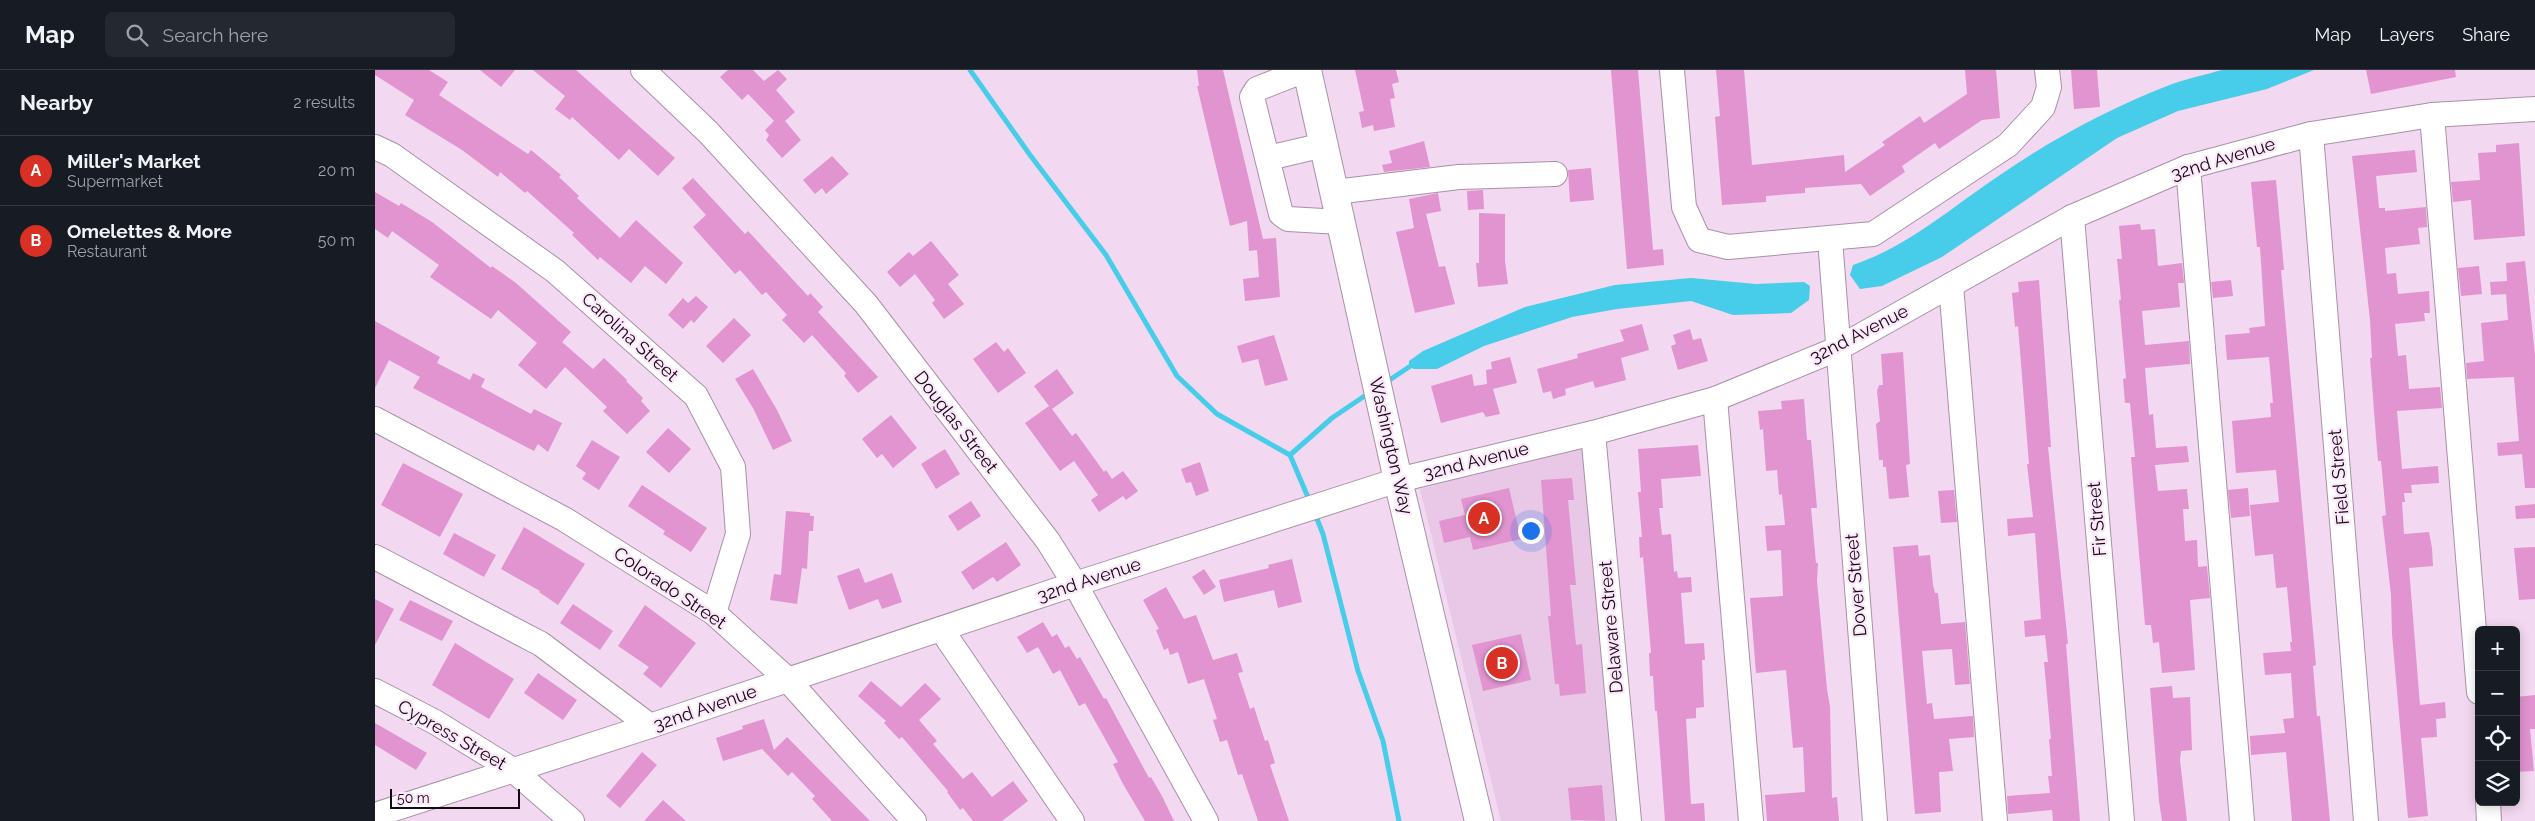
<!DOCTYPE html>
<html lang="en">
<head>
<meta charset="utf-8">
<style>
  :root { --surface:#171b24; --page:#242831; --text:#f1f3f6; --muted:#9ea1a6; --line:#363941; --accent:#d93025 }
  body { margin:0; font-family:Raleway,sans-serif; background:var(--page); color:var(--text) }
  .controls { position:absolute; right:15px; bottom:15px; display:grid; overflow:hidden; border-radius:8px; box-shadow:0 2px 12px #0003 }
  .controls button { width:45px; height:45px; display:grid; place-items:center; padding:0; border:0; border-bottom:1px solid var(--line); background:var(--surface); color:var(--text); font:25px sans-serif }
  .scale { position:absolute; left:15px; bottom:12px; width:130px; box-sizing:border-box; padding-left:5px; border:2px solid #120911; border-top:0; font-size:14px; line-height:18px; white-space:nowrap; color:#120911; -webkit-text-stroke:4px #fde7fb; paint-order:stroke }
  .you { position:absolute; left:1155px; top:460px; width:18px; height:18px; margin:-12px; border:4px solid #fff; border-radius:50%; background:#1a73e8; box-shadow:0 0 0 8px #1a73e833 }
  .badge { display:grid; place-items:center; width:32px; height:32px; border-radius:50%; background:var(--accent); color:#fff; font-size:16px; font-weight:700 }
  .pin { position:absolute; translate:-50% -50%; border:2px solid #fff; box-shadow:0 1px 5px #0006 }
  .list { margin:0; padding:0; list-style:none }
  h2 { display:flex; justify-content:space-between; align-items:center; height:65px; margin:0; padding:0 20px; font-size:21px }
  h2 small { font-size:16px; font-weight:400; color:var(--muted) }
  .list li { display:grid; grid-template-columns:32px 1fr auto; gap:15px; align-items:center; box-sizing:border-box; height:70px; padding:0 20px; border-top:1px solid var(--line) }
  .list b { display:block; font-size:19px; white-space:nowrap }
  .list p { margin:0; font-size:16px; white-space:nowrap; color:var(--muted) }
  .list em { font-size:16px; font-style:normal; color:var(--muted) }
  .icon { flex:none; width:28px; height:28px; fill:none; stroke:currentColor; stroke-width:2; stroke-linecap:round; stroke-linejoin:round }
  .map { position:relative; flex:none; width:2160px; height:751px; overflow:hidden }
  header { display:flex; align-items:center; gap:30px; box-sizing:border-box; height:70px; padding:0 25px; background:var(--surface); border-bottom:1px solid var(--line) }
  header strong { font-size:24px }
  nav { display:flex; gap:28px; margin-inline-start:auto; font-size:18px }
  .search { width:350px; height:45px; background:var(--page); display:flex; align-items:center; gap:12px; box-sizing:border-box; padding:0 18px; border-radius:8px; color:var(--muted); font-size:19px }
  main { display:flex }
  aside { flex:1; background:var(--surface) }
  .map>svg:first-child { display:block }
  .built { fill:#e8c8e6 }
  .water { fill:#47cde9 }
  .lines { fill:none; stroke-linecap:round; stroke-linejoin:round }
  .stream { stroke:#47cde9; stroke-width:5 }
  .building { fill:#e194d0 }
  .minor-casing { stroke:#a990a7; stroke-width:26 }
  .major-casing { stroke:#a990a7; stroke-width:30 }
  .minor { stroke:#fff; stroke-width:24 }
  .major { stroke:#fff; stroke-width:28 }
  .labels { text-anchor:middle; stroke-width:4.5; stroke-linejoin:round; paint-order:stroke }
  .street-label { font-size:18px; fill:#120911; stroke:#fde7fb }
</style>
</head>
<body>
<header>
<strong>Map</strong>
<div class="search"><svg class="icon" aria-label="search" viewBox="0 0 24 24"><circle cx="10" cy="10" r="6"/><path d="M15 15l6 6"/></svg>Search here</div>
<nav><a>Map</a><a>Layers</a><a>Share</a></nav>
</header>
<main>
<aside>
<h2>Nearby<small>2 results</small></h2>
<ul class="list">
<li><span class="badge">A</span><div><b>Miller's Market</b><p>Supermarket</p></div><em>20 m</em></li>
<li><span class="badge">B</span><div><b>Omelettes &amp; More</b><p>Restaurant</p></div><em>50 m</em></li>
</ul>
</aside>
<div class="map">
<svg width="2160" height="751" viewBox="0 0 2160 751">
  <rect width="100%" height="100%" fill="#f3d8f1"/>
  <polygon class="built" points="1207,372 1241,751 1126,751 1045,419"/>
  <g class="water">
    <path d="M1847,0H1939L1892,19L1803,41L1742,68L1567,187L1507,216L1485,219L1475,205L1478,195C1534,176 1577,137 1625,105C1677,69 1734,39 1792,16C1810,9 1829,5 1847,0Z"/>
    <polygon points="1316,208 1381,214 1429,212 1435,216 1434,230 1416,243 1358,245 1316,231 1242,239 1197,247 1109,276 1062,299 1039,299 1034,297 1034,291 1048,281 1150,237 1240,215"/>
  </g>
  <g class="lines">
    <g class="stream">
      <polyline points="595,0 655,85 731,185 802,306 842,344 915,385 935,432"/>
      <polyline points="1010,313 1034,297"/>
      <polyline points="915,385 957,348 994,323"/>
      <polyline points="940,444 948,464 983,601 1008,671 1024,751"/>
    </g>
  </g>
  <g class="building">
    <polygon points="0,0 54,0 73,12 64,25 153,84 156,80 186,105 184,107 204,126 202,128 245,168 261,150 308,193 291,214 270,196 256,213 225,187 223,190 197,165 199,163 152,121 150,123 125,102 123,107 87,80 30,45 39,30 0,5"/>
    <polygon points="105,0 140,0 126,17"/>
    <polygon points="158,0 201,0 300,88 283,106 254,79 244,90 197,47 195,50 180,39 190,26"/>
    <polygon points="353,0 378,0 389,11 403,0 412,9 401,20 420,42 410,51 426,70 407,88 391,70 394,65 390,60 399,51 373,24 367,30 345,7"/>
    <polygon points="822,0 848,0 888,169 901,168 905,227 870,231 868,209 884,207 882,180 874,181 872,151 855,156 822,16 824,16"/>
    <polygon points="980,0 1021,0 1024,12 1017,14 1020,28 1015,29 1020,57 999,61 998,55 987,58 984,42 989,41"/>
    <polygon points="1236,0 1263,0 1278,180 1288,179 1289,195 1252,199"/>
    <polygon points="1341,0 1369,0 1377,95 1469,85 1470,102 1510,75 1507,72 1545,46 1549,53 1592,24 1590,0 1621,0 1625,48 1607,50 1564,79 1560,73 1527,96 1530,102 1495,126 1486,114 1430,118 1430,123 1391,126 1391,132 1347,135 1340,47 1345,46"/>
    <polygon points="1696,0 1722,0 1725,37 1699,39"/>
    <polygon points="1991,0 2080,0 2081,7 1996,24"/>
    <polygon points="1049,71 1055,97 1009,102 1007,95 1017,93 1014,81"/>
    <polygon points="2144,73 2150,166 2099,170 2096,130 2078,132 2076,112 2105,110 2103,83 2121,82 2121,75"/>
    <polygon points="2040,80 2042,102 2001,106 2004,138 2010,138 2010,141 2051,137 2052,157 2043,158 2045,174 2010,178 2012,204 2021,203 2023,224 2054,221 2055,243 2049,243 2050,251 2020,254 2023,286 2031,285 2034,319 2065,317 2067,338 2022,341 2027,399 2063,396 2064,413 2036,415 2037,423 2029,423 2030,432 2027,432 2029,464 2054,462 2057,478 2058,496 2034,498 2045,635 2070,632 2071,648 2061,649 2062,667 2046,668 2053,746 2033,748 2017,564 2016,525 2007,446 2011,445 2006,391 2003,391 2001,367 1995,288 1997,288 1995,250 1977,86"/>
    <polygon points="457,86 474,104 451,124 447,118 440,124 428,110"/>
    <polygon points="1216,98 1219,130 1195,132 1193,100"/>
    <polygon points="318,108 370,164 373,161 433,226 435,223 448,237 443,242 503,307 483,323 469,306 471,303 437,265 429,273 407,250 412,245 391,222 387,225 365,200 360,204 318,157 331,145 307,118"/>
    <polygon points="1901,110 1909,200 1906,200 1941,595 1938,596 1942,646 1945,646 1955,751 1917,751 1911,682 1876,685 1875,666 1910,663 1908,649 1919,648 1916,603 1890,605 1888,583 1916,581 1915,572 1917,572 1912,517 1901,518 1898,484 1880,486 1875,435 1904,432 1901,400 1861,403 1857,351 1896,347 1895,333 1898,333 1894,287 1852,290 1850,265 1875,263 1874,258 1890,256 1885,177 1882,177 1876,112"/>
    <polygon points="1108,120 1109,139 1093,140 1092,121"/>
    <polygon points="0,122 24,136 26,133 57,152 116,198 117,196 141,213 196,262 187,272 218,299 229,288 252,310 251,311 268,328 266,331 275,341 252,364 228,341 232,337 190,297 171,319 143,295 162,273 123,240 116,249 55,207 64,195 17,161 13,168 0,159"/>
    <polygon points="1063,123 1066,141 1051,144 1064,197 1070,196 1080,234 1040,243 1021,162 1039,158 1034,129"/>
    <polygon points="1104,143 1130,144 1130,191 1133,214 1103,217 1101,193 1104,193"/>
    <polygon points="1765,154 1766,160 1780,159 1783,196 1807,193 1809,213 1803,213 1805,237 1767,241 1770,275 1814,271 1815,294 1770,298 1774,345 1778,344 1781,378 1812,376 1814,392 1780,395 1783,421 1812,419 1814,439 1808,439 1810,471 1822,470 1823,497 1832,496 1835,528 1815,530 1820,600 1787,603 1784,572 1778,573 1776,555 1770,555 1756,387 1760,387 1755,333 1750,333 1748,309 1751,308 1744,230 1746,230 1742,189 1747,189 1744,156"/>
    <polygon points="556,171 584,205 573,214 589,234 569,249 557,233 560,230 540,204 525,217 512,202 534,182 538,186"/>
    <polygon points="2150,191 2160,285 2160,418 2150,418 2147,384 2123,386 2122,373 2144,371 2139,307 2092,309 2091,293 2109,291 2106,253 2133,250 2131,224 2116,225 2115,212 2132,211 2131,193"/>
    <polygon points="2104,196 2107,224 2086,226 2083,198"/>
    <polygon points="1664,210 1676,377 1673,377 1693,574 1691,574 1705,751 1678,751 1677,740 1633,744 1632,726 1675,723 1673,706 1677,706 1674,669 1676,669 1669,592 1673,592 1670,565 1650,567 1649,551 1666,549 1660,463 1633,466 1632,449 1658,447 1652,394 1654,394 1643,256 1640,257 1637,223 1644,222 1643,212"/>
    <polygon points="1856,210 1858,226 1838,228 1836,212"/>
    <polygon points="321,226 333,237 319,253 316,250 308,259 293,245 308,228 313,233"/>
    <polygon points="359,248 376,265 348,293 331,276"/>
    <polygon points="0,251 65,287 62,293 95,310 98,303 110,309 106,317 156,344 159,339 187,353 173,382 163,374 159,381 38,318 45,307 14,290 0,318"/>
    <polygon points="1267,254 1274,280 1246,288 1251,310 1220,318 1218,311 1190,319 1191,325 1178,329 1176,321 1168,323 1162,299 1203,288 1202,284 1249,271 1245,260"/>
    <polygon points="1315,259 1318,270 1326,268 1333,291 1303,300 1296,276 1301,274 1298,265"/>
    <polygon points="899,265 913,310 890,316 883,289 867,293 862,276"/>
    <polygon points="621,272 629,282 633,278 651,303 623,323 598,289"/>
    <polygon points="1528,282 1535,394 1531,395 1534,427 1514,429 1511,397 1508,397 1508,390 1504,390 1501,354 1505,351 1502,321 1504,315 1508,315 1506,284"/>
    <polygon points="1135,287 1142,313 1118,319 1125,344 1111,347 1108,342 1066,353 1056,316 1097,304 1099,316 1112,314 1111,300 1117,299 1116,292"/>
    <polygon points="378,299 402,340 417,371 398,380 378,338 360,309"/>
    <polygon points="682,299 699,323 677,339 697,366 701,363 729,402 731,400 737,409 748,401 763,421 751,430 748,426 724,442 716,430 723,425 699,391 685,401 650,353 674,336 659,316"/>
    <polygon points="1429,329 1432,370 1436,370 1442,438 1436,438 1441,493 1443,493 1442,511 1452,619 1455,637 1457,728 1462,727 1464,751 1392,751 1390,725 1430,722 1428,677 1418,678 1411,600 1381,603 1375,528 1408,526 1406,480 1392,481 1390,456 1410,455 1407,424 1404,425 1402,400 1391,401 1388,359 1385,360 1383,341 1407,339 1406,331"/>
    <polygon points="516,345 542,378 518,398 507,384 502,388 487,369"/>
    <polygon points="293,358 316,379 294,403 271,382"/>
    <polygon points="217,370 245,387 224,420 207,409 211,403 201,396"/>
    <polygon points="1323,375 1326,406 1286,409 1288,438 1284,438 1287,465 1296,464 1299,502 1302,501 1303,508 1316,507 1317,522 1306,523 1310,574 1329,573 1330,590 1327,590 1329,637 1321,638 1321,648 1311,649 1316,734 1329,733 1330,751 1290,751 1282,641 1280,641 1278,606 1275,606 1274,583 1276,583 1268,487 1265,488 1264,467 1267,467 1263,422 1266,422 1263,379"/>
    <polygon points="570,379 585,404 561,419 546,394"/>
    <polygon points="825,392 834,421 821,426 816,412 811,413 806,399"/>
    <polygon points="28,393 88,424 65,467 6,435"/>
    <polygon points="1197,408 1199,430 1193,430 1201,515 1195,515 1201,575 1207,574 1211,623 1185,626 1184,614 1180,614 1173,546 1176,546 1166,410"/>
    <polygon points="267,415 332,458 316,482 288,464 290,461 253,436"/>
    <polygon points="1134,418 1146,469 1098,480 1095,467 1069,473 1064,451 1090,445 1086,429"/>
    <polygon points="1873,418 1875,446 1856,448 1853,420"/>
    <polygon points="1579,420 1582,452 1566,453 1563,421"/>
    <polygon points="596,431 606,446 583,461 573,446"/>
    <polygon points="2160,434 2160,448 2141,449 2140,436"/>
    <polygon points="411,441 435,443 435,446 439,446 438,461 434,461 432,499 427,498 422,534 395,530 399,504 406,505"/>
    <polygon points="149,457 210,494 183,535 164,522 165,521 126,499"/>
    <polygon points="79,463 121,485 109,507 68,484"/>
    <polygon points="631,472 646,495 622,512 618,507 598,520 586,502"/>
    <polygon points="1543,475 1544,486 1555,485 1558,515 1560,523 1563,523 1566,554 1590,552 1595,614 1580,615 1577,579 1547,581 1552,634 1557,633 1559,649 1598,646 1599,667 1574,669 1578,701 1564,702 1566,742 1540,744 1518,477"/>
    <polygon points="2160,477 2160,529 2144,530 2139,478"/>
    <polygon points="917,489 927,532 903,538 899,520 849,532 844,510 894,498 893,495"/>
    <polygon points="484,498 490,513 517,503 527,532 507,539 503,529 474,540 462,506"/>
    <polygon points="829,499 841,517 829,525 817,507"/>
    <polygon points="791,517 809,549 821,545 838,590 862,583 868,602 863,603 875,639 879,637 890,671 893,670 900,693 895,695 914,751 883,751 867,704 863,705 852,670 845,672 838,650 842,649 829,609 813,614 803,582 795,585 793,578 789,580 781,560 784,559 768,530"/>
    <polygon points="0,529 19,539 0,575"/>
    <polygon points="35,530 78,551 67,571 24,550"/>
    <polygon points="198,534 238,561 225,580 185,553"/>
    <polygon points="270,535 321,573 286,618 268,604 274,597 243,576"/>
    <polygon points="668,552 677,567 682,564 690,578 694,576 702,589 705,587 729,629 731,628 774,708 776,707 787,726 799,751 770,751 748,714 738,694 743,692 710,633 704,636 685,600 678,604 663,577 652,583 642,567"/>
    <polygon points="1146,564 1156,610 1108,621 1097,575"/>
    <polygon points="80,573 139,609 114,649 57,615"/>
    <polygon points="163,603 202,630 188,650 149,623"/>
    <polygon points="496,611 526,637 550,613 566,629 544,650 562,671 558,674 588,709 597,702 617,727 638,711 653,731 627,751 598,751 588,738 585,740 572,722 573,721 527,667 524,669 509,653 511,651 483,626"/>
    <polygon points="1797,616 1798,628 1815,627 1817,680 1806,681 1805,690 1812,751 1787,751 1784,731 1775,618"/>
    <polygon points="2160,625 2160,659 2155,659 2159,701 2141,702 2141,627"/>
    <polygon points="389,649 399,680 412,667 495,751 457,751 437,729 440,726 417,702 413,706 387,679 348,691 341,668 368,659 367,656"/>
    <polygon points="0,653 52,683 41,700 0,675"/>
    <polygon points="267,682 282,695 245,738 231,726"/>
    <polygon points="1227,715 1230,751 1196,750 1193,718"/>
    <polygon points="288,730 311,751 269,751"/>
  </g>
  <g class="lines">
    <g class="minor-casing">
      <g id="minor">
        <polyline points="268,0 333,62 491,234 673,471 700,514 831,751"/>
        <polyline points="930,0 882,19 877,27 906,144 913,149 966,152"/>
        <polyline points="1297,0 1309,137 1324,170 1353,177 1498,164 1633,75 1668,37 1674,17 1672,0"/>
        <polyline points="2057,45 2104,622"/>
        <polyline points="1936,64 1991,751"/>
        <polyline points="0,77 17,85 180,201 321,326 358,397 363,464 339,543"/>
        <polyline points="893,88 949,75"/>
        <polyline points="1813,97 1867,751"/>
        <polyline points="960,122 1084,107 1180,104"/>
        <polyline points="1697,147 1747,751"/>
        <polyline points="1455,169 1500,751"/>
        <polyline points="1576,215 1620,751"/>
        <polyline points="1340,329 1376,751"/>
        <polyline points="0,349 189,449 339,543 412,609 539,751"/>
        <polyline points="1218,363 1254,751"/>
        <polyline points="0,487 166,574 275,656"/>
        <polyline points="566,559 697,751"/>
        <polyline points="0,621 60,652 138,700 197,751"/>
        <polyline points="2113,732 2114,751"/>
        <polyline points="0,745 275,656 700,514 1023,410 1218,363 1340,329 1462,279 1697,147 1813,97 1936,64 2057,45 2160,39"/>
      </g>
    </g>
    <g class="major-casing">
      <polyline id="major" points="932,0 1023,410 1104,751"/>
    </g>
    <use href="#minor" class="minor"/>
    <use href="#major" class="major"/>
  </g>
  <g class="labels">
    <g class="street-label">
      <text transform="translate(1848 89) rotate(-17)" y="6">32nd Avenue</text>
      <text transform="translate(1484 264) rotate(-27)" y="6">32nd Avenue</text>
      <text transform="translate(255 267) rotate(42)" y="6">Carolina Street</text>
      <text transform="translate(581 352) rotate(52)" y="6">Douglas Street</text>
      <text transform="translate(1016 376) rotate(77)" y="6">Washington Way</text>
      <text transform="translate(1101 391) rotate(-14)" y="6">32nd Avenue</text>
      <text transform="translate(1964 407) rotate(-95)" y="6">Field Street</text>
      <text transform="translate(1722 449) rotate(-95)" y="6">Fir Street</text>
      <text transform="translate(714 510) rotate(-18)" y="6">32nd Avenue</text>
      <text transform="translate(1481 515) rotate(-95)" y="6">Dover Street</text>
      <text transform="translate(295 518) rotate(34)" y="6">Colorado Street</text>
      <text transform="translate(1236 557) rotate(-95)" y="6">Delaware Street</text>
      <text transform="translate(330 638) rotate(-19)" y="6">32nd Avenue</text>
      <text transform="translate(77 665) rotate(30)" y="6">Cypress Street</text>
    </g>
  </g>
</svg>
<div class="controls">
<button>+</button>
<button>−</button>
<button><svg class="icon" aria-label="locate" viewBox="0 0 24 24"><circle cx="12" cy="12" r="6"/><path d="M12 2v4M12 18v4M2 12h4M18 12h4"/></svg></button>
<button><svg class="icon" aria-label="layers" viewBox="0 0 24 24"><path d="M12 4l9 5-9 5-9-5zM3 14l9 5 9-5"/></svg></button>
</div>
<div class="scale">50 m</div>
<div class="you"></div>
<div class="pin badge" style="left:1109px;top:448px">A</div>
<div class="pin badge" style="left:1127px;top:593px">B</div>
</div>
</main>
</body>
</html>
